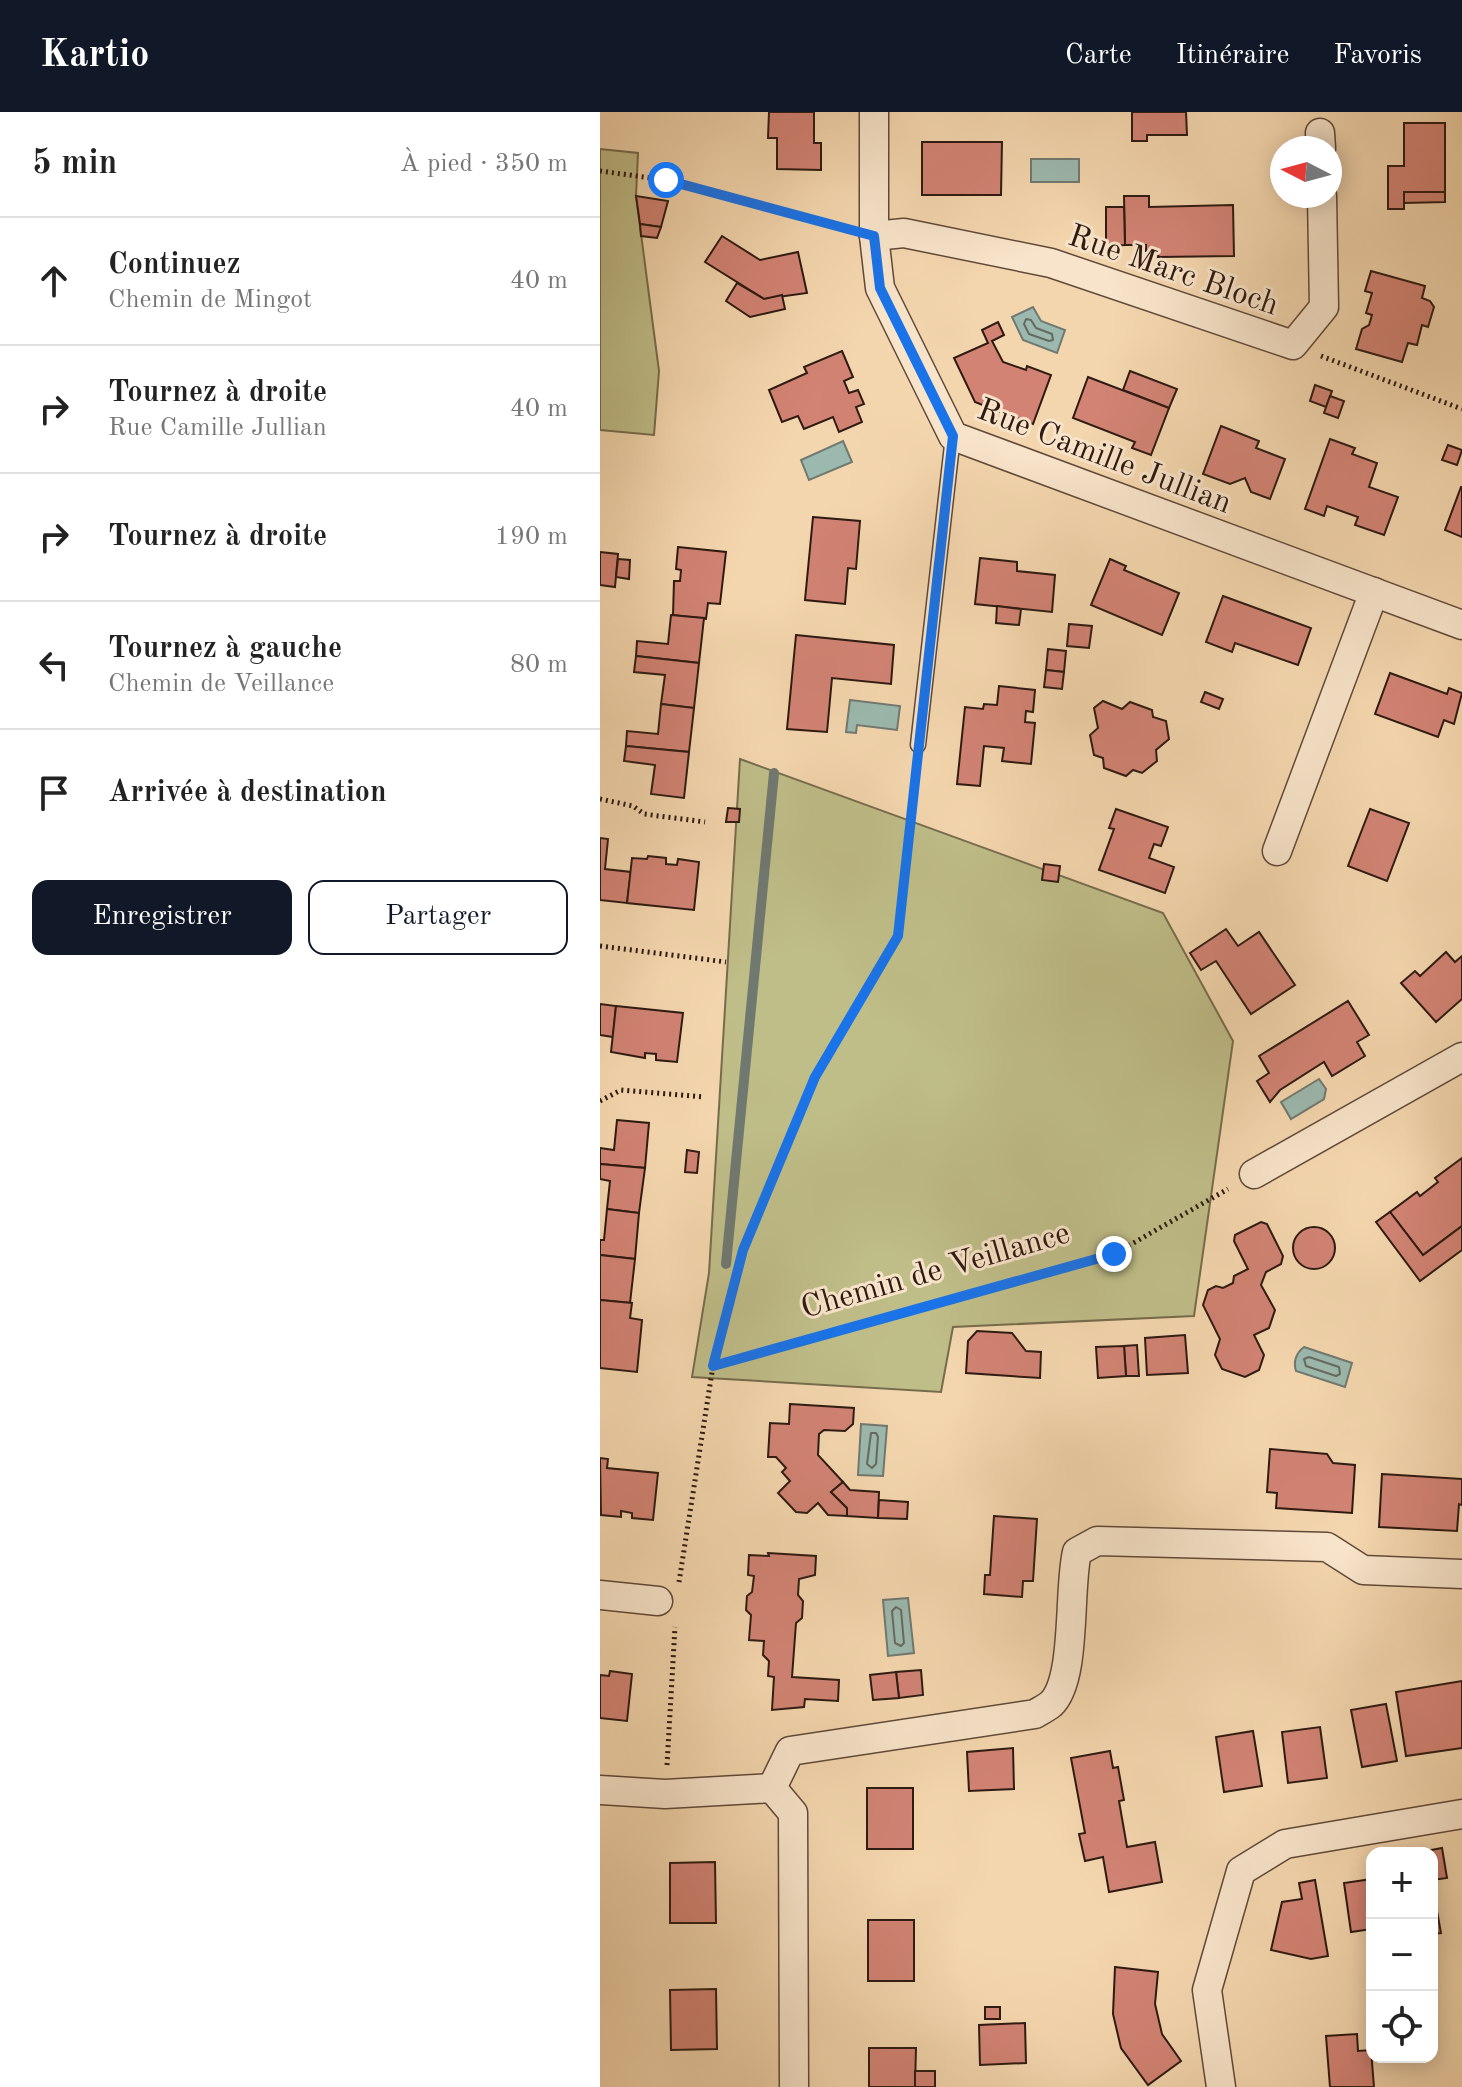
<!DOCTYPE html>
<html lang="fr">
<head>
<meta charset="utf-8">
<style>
  :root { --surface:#fff; --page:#f2f2f2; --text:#222; --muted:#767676; --line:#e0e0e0; --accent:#111827 }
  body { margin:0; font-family:"Old Standard TT",serif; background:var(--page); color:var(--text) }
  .controls { position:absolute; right:24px; bottom:24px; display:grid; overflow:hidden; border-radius:16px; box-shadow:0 4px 20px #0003 }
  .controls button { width:72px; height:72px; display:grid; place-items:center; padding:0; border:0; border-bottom:2px solid var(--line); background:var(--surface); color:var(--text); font:40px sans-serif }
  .compass { position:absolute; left:670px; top:24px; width:72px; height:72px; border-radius:50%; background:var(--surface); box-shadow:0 4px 20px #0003; rotate:276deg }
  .stop { position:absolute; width:24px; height:24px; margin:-18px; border:6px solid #1a73e8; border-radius:50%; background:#fff }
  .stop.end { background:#1a73e8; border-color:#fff; box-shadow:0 2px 8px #0008 }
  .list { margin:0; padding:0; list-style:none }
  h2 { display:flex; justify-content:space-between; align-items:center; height:104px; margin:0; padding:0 32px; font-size:34px }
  h2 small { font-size:26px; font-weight:400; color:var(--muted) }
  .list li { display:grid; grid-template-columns:52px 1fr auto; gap:24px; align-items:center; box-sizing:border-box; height:128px; padding:0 32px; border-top:2px solid var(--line) }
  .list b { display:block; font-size:30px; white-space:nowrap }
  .list p { margin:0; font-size:26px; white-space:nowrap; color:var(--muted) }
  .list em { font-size:26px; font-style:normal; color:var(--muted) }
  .actions { display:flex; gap:16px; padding:24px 32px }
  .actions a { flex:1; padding:18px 0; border:2px solid var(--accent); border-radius:16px; text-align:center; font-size:28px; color:var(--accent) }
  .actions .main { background:var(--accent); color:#fff }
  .icon { flex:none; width:44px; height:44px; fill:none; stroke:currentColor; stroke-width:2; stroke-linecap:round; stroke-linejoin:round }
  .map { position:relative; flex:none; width:862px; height:1975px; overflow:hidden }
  header { display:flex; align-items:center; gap:48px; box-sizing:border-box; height:112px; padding:0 40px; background:var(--accent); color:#fff }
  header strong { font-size:38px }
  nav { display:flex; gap:44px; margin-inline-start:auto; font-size:28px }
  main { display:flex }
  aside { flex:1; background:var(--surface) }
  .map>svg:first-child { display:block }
  .green { fill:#bfbd88; stroke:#766c4d; stroke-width:2 }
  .water { fill:#9cb9af; stroke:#707970; stroke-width:2 }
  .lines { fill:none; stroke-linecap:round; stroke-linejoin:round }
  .shore { stroke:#656a60; stroke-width:2 }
  .stream { stroke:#707970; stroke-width:10 }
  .building { fill:#d28374; stroke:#2e1a12; stroke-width:2 }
  .service-casing { stroke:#604939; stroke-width:17 }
  .minor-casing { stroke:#604939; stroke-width:31 }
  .path { stroke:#2e1a12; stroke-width:5; stroke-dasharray:2 4; stroke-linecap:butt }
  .service { stroke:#f8e4ca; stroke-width:14 }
  .minor { stroke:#f8e4ca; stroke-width:28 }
  .route { stroke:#1a73e8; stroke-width:10 }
  .labels { text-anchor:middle; stroke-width:6; stroke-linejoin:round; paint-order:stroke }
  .street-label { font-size:32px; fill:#2e1a12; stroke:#f8e4ca }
</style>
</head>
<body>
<header>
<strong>Kartio</strong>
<nav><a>Carte</a><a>Itinéraire</a><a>Favoris</a></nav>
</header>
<main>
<aside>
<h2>5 min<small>À pied · 350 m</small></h2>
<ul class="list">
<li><svg class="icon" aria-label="ahead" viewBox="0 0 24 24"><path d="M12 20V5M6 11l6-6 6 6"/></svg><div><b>Continuez</b><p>Chemin de Mingot</p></div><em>40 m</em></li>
<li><svg class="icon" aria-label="right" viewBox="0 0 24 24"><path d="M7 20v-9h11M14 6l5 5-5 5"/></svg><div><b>Tournez à droite</b><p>Rue Camille Jullian</p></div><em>40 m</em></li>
<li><svg class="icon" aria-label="right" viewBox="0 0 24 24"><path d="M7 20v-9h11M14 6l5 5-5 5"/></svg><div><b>Tournez à droite</b></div><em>190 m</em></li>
<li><svg class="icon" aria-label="left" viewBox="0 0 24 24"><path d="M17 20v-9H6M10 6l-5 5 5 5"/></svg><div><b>Tournez à gauche</b><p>Chemin de Veillance</p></div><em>80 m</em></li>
<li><svg class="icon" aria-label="arrive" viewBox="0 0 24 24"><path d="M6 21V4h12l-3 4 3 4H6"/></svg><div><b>Arrivée à destination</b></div></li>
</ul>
<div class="actions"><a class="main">Enregistrer</a><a>Partager</a></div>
</aside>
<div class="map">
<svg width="862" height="1975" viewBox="0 0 862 1975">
  <rect width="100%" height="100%" fill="#f4d6ae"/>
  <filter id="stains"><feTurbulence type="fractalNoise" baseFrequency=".0025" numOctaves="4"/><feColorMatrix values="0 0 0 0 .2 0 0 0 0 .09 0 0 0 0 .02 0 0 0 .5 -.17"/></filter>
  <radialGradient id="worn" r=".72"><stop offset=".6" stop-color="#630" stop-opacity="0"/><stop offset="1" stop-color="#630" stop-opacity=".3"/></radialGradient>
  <g class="green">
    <polygon points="0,37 38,41 36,84 59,259 54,323 0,318"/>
    <polygon points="140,647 563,801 633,929 594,1204 353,1215 341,1280 92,1265 109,1161"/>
  </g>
  <g class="water">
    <rect x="431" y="47" width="48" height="23"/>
    <polygon points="433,195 441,209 465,218 457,241 423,228 412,205"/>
    <polygon points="243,329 252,350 209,368 201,348"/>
    <polygon points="250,588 300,594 297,618 257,613 256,621 246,620"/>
    <polygon points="719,967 726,977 724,987 691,1007 681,990"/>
    <path d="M704,1235L752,1251L745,1275L696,1259C693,1250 696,1241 704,1235Z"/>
    <polygon points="261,1312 287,1314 283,1364 258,1363"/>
    <polygon points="308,1486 314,1541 288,1544 283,1488"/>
  </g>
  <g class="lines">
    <g class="shore">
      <polygon points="426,207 431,208 436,216 452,222 453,228 449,229 429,222 424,212"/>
      <polygon points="709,1245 739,1255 740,1262 736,1264 706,1254 704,1247"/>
      <polygon points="271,1321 276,1321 278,1325 276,1352 272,1356 267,1352"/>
      <polygon points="296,1495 301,1498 304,1531 301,1534 295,1531 292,1499"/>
    </g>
    <polyline class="stream" points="126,1152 174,661"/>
  </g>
  <g class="building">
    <polygon points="169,0 214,0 214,31 221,31 221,58 177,57 177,26 168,26"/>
    <polygon points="532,0 586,0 587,23 547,23 547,29 532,29"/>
    <polygon points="804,11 845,11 845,80 804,80 804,97 788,97 788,54 804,54"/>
    <polygon points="322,30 402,30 401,83 322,83"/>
    <polygon points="804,80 845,80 845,90 804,91"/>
    <polygon points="36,84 68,89 61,115 40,112"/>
    <polygon points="524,84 549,84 549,95 633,93 634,144 558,145 559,139 546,139 546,133 525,133"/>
    <polygon points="506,95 524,95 525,133 506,134"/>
    <polygon points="40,112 61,115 57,126 41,124"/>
    <polygon points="122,124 160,148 198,140 207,181 164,187 105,150"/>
    <polygon points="771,159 825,174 822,186 830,189 834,195 828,215 822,213 817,233 808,231 802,250 756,237 762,217 769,213 772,203 766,201 772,181 765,179"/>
    <polygon points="137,171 164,187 182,183 185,197 150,205 126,189"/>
    <polygon points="398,210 404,223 392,229 403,250 426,258 427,254 451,263 433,312 400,300 402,292 388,287 385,294 375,290 354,246 388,231 382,218"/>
    <polygon points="242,239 253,265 244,269 249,281 258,278 264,292 256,295 262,310 239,320 233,305 204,317 198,304 182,310 169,278 207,261 204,255"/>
    <polygon points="530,259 577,277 569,296 523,278"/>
    <polygon points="488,265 569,296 551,343 532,336 535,330 473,306"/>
    <polygon points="715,273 732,279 726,295 710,289"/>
    <polygon points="730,284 744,289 738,306 724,301"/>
    <polygon points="621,314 659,329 656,336 685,347 670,387 651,380 645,366 630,372 603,362"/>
    <polygon points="730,327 755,336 752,342 777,351 769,375 798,385 784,423 755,413 758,405 727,394 724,404 705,397"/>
    <polygon points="848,333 862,338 857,353 842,348"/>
    <polygon points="861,375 862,375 862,425 845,418"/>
    <polygon points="213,405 260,409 256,457 248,456 245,492 205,488"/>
    <polygon points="78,435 126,440 120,492 108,491 106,507 73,503 74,469 80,469 81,458 76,457"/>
    <polygon points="0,440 18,442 15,475 0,473"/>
    <polygon points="380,446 417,450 417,459 455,463 452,500 375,492"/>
    <polygon points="18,447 30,448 29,467 16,465"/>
    <polygon points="510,447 526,454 524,458 579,481 562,523 491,493"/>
    <polygon points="623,484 711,516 698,553 635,531 632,540 606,530"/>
    <polygon points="397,494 421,497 419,513 396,511"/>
    <polygon points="71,503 104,506 99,551 36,544 37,529 68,532"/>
    <polygon points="469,512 492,514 489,536 467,534"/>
    <polygon points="196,523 294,533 291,572 232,566 227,620 187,617"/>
    <polygon points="448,537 466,539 464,560 446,558"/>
    <polygon points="36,544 99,551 94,596 61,592 65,563 34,560"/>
    <polygon points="446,558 464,560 462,577 444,575"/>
    <polygon points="790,561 847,582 849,576 862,581 854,612 844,608 838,625 775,602"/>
    <polygon points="399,574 435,578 433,600 426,599 425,610 435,611 431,652 402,649 404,636 384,634 380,674 357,672 365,595 383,597 384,592 397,593"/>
    <polygon points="605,580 623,587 619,597 601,590"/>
    <polygon points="503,589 522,597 530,590 552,598 553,605 566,609 569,627 556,638 557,649 542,661 533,658 526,664 504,656 503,646 494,643 490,623 498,616 494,596"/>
    <polygon points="61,592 94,596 89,640 26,634 27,619 58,622"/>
    <polygon points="26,634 89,640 84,686 51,682 55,653 24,649"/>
    <polygon points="128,696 140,697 139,710 126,710"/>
    <polygon points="516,697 568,715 561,734 554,732 549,746 574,755 565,781 499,758 514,717 509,716"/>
    <polygon points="770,697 809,711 787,769 748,754"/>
    <polygon points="0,726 8,727 5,757 31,760 27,791 0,788"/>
    <polygon points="48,744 66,746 66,752 77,753 78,747 99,750 94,798 27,791 32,746 47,747"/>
    <polygon points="444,752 460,754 458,770 442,768"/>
    <polygon points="626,817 638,834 659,820 695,873 651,902 616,849 601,858 590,841"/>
    <polygon points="846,840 855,850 862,844 862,887 836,910 801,871 815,859 820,864"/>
    <polygon points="748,889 769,923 757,930 765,944 732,964 724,950 680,978 670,990 657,969 669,961 659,944"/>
    <polygon points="0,892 16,894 13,925 0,923"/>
    <polygon points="16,894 83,901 77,950 56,948 56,942 45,941 45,946 11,940"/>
    <polygon points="17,1008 49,1011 45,1056 0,1052 0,1036 14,1038"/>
    <polygon points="87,1038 99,1040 97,1061 85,1060"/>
    <polygon points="862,1046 862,1114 823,1143 790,1100 817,1080 820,1084 838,1070 835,1066"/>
    <polygon points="0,1052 45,1056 39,1101 7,1097 10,1069 0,1067"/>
    <polygon points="7,1097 39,1101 35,1147 0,1143 0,1128 4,1128"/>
    <polygon points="790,1100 823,1143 862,1114 862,1138 820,1169 776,1110"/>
    <polygon points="661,1110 667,1112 683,1144 681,1152 666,1160 661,1173 675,1198 669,1216 654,1223 664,1243 659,1258 645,1265 622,1257 615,1243 620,1227 603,1193 608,1178 616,1174 623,1176 633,1171 634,1164 648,1157 634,1129 635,1123"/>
    <circle cx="714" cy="1136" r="21"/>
    <polygon points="0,1143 35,1147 30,1191 0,1188"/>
    <polygon points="0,1188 32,1191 30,1206 42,1208 37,1260 0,1256"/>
    <polygon points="377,1219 412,1221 426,1239 441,1240 440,1266 366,1261 368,1229"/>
    <polygon points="585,1223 588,1261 547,1263 545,1226"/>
    <polygon points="537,1233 539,1264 526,1264 524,1234"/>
    <polygon points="524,1234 526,1264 498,1266 496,1235"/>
    <polygon points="190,1292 254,1296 253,1312 245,1319 224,1318 219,1322 218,1343 243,1370 231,1380 247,1396 247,1404 228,1403 218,1391 207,1401 196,1400 178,1381 190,1369 182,1360 186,1356 176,1345 168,1345 170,1311 189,1312"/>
    <polygon points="670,1337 727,1342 733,1351 755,1353 752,1401 676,1396 677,1381 667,1380"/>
    <polygon points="0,1346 8,1347 7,1356 58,1361 53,1408 32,1406 32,1401 21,1399 21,1405 1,1403"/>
    <polygon points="782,1362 862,1367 862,1393 859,1392 857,1419 779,1415"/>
    <polygon points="243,1370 250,1378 279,1380 278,1406 247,1404 247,1396 231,1380"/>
    <polygon points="279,1388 308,1390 307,1407 278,1406"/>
    <polygon points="394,1404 437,1407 433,1469 423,1469 422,1485 384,1482 385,1463 390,1463"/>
    <polygon points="168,1441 216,1444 215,1463 199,1467 198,1483 203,1489 202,1506 196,1511 192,1565 239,1568 238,1589 205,1587 204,1595 172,1598 174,1565 168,1564 169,1549 163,1543 164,1529 149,1528 151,1503 146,1498 147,1484 152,1480 154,1464 148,1463 149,1443 169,1444"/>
    <polygon points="321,1558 323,1583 299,1586 296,1560"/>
    <polygon points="10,1559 32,1562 27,1609 0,1606 0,1563 9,1564"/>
    <polygon points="296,1560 299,1586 273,1588 270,1563"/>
    <polygon points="862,1569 862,1636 806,1644 796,1580"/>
    <polygon points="786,1592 797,1649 762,1655 751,1598"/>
    <polygon points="720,1615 727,1666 688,1671 682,1620"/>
    <polygon points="653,1619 662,1674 624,1680 616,1625"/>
    <polygon points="413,1636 414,1677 369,1679 367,1640"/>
    <polygon points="510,1639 513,1656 518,1655 524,1688 519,1689 527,1735 555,1730 562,1770 509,1780 503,1745 485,1749 479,1722 485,1721 471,1646"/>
    <rect x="267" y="1676" width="46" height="61"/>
    <polygon points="842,1736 847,1766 832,1768 832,1741 816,1741"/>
    <polygon points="115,1750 116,1811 70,1811 70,1751"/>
    <polygon points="772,1767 772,1817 751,1820 744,1771"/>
    <polygon points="715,1768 728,1844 711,1847 671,1838 682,1790 702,1787 699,1771"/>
    <polygon points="832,1771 841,1821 832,1822"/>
    <rect x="268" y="1808" width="46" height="61"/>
    <polygon points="515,1855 558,1860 555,1892 562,1922 581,1949 548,1973 521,1936 513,1902"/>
    <polygon points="116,1877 117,1937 71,1938 70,1878"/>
    <rect x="385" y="1895" width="15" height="12"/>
    <polygon points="425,1911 426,1951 380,1953 379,1913"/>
    <polygon points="757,1922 758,1939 771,1938 774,1975 730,1975 726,1924"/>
    <polygon points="269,1936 316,1936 315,1975 269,1975"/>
    <rect x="315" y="1959" width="20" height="16"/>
  </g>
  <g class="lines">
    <g class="service-casing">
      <polyline id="service" points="318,633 353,324"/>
    </g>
    <g class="minor-casing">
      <g id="minor">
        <polyline points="274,0 274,124 280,176 353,324 862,513"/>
        <polyline points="720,21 721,36"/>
        <polyline points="274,124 304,121 451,151 693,233 724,195 722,84"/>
        <polyline points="677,739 774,480"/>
        <polyline points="654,1062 862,945"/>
        <polyline points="0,1483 58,1489"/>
        <path d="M172,1676L190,1639L435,1602C440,1599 446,1596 451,1592C477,1568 468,1477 477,1440L497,1429L727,1435L763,1458L862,1462"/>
        <polyline points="0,1678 65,1682 172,1676 193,1701 194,1975"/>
        <polyline points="621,1975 607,1878 641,1759 685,1732 862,1702"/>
      </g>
    </g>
    <g class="path">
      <polyline points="0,59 66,68 243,115"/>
      <polyline points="721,244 862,297"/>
      <polyline points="0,687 33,694 44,702 105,710"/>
      <polyline points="0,834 126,850"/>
      <polyline points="0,989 21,978 105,985"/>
      <polyline points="114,1254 514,1142 628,1077"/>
      <polyline points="79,1470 113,1254 143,1138 215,965 298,824 315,656"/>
      <polyline points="67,1653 75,1515"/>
    </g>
    <use href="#service" class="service"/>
    <use href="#minor" class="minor"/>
  </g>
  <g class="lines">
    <polyline class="route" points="66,68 274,124 280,176 353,324 298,824 215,965 143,1138 113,1254 514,1142"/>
  </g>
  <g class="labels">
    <g class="street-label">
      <text transform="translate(574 157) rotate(19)" y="11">Rue Marc Bloch</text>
      <text transform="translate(505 343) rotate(21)" y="11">Rue Camille Jullian</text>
      <text transform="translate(335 1157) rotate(-16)" y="11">Chemin de Veillance</text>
    </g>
  </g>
  <rect width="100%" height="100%" filter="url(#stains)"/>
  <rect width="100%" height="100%" fill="url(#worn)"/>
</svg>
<div class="controls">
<button>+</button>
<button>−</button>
<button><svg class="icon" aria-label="locate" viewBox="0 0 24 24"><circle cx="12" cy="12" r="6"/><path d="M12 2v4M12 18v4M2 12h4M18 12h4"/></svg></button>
</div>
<svg class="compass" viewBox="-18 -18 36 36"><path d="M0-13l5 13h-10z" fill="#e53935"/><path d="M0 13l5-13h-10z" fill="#767676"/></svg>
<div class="stop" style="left:66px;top:68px"></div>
<div class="stop end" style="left:514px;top:1142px"></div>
</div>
</main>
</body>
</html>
